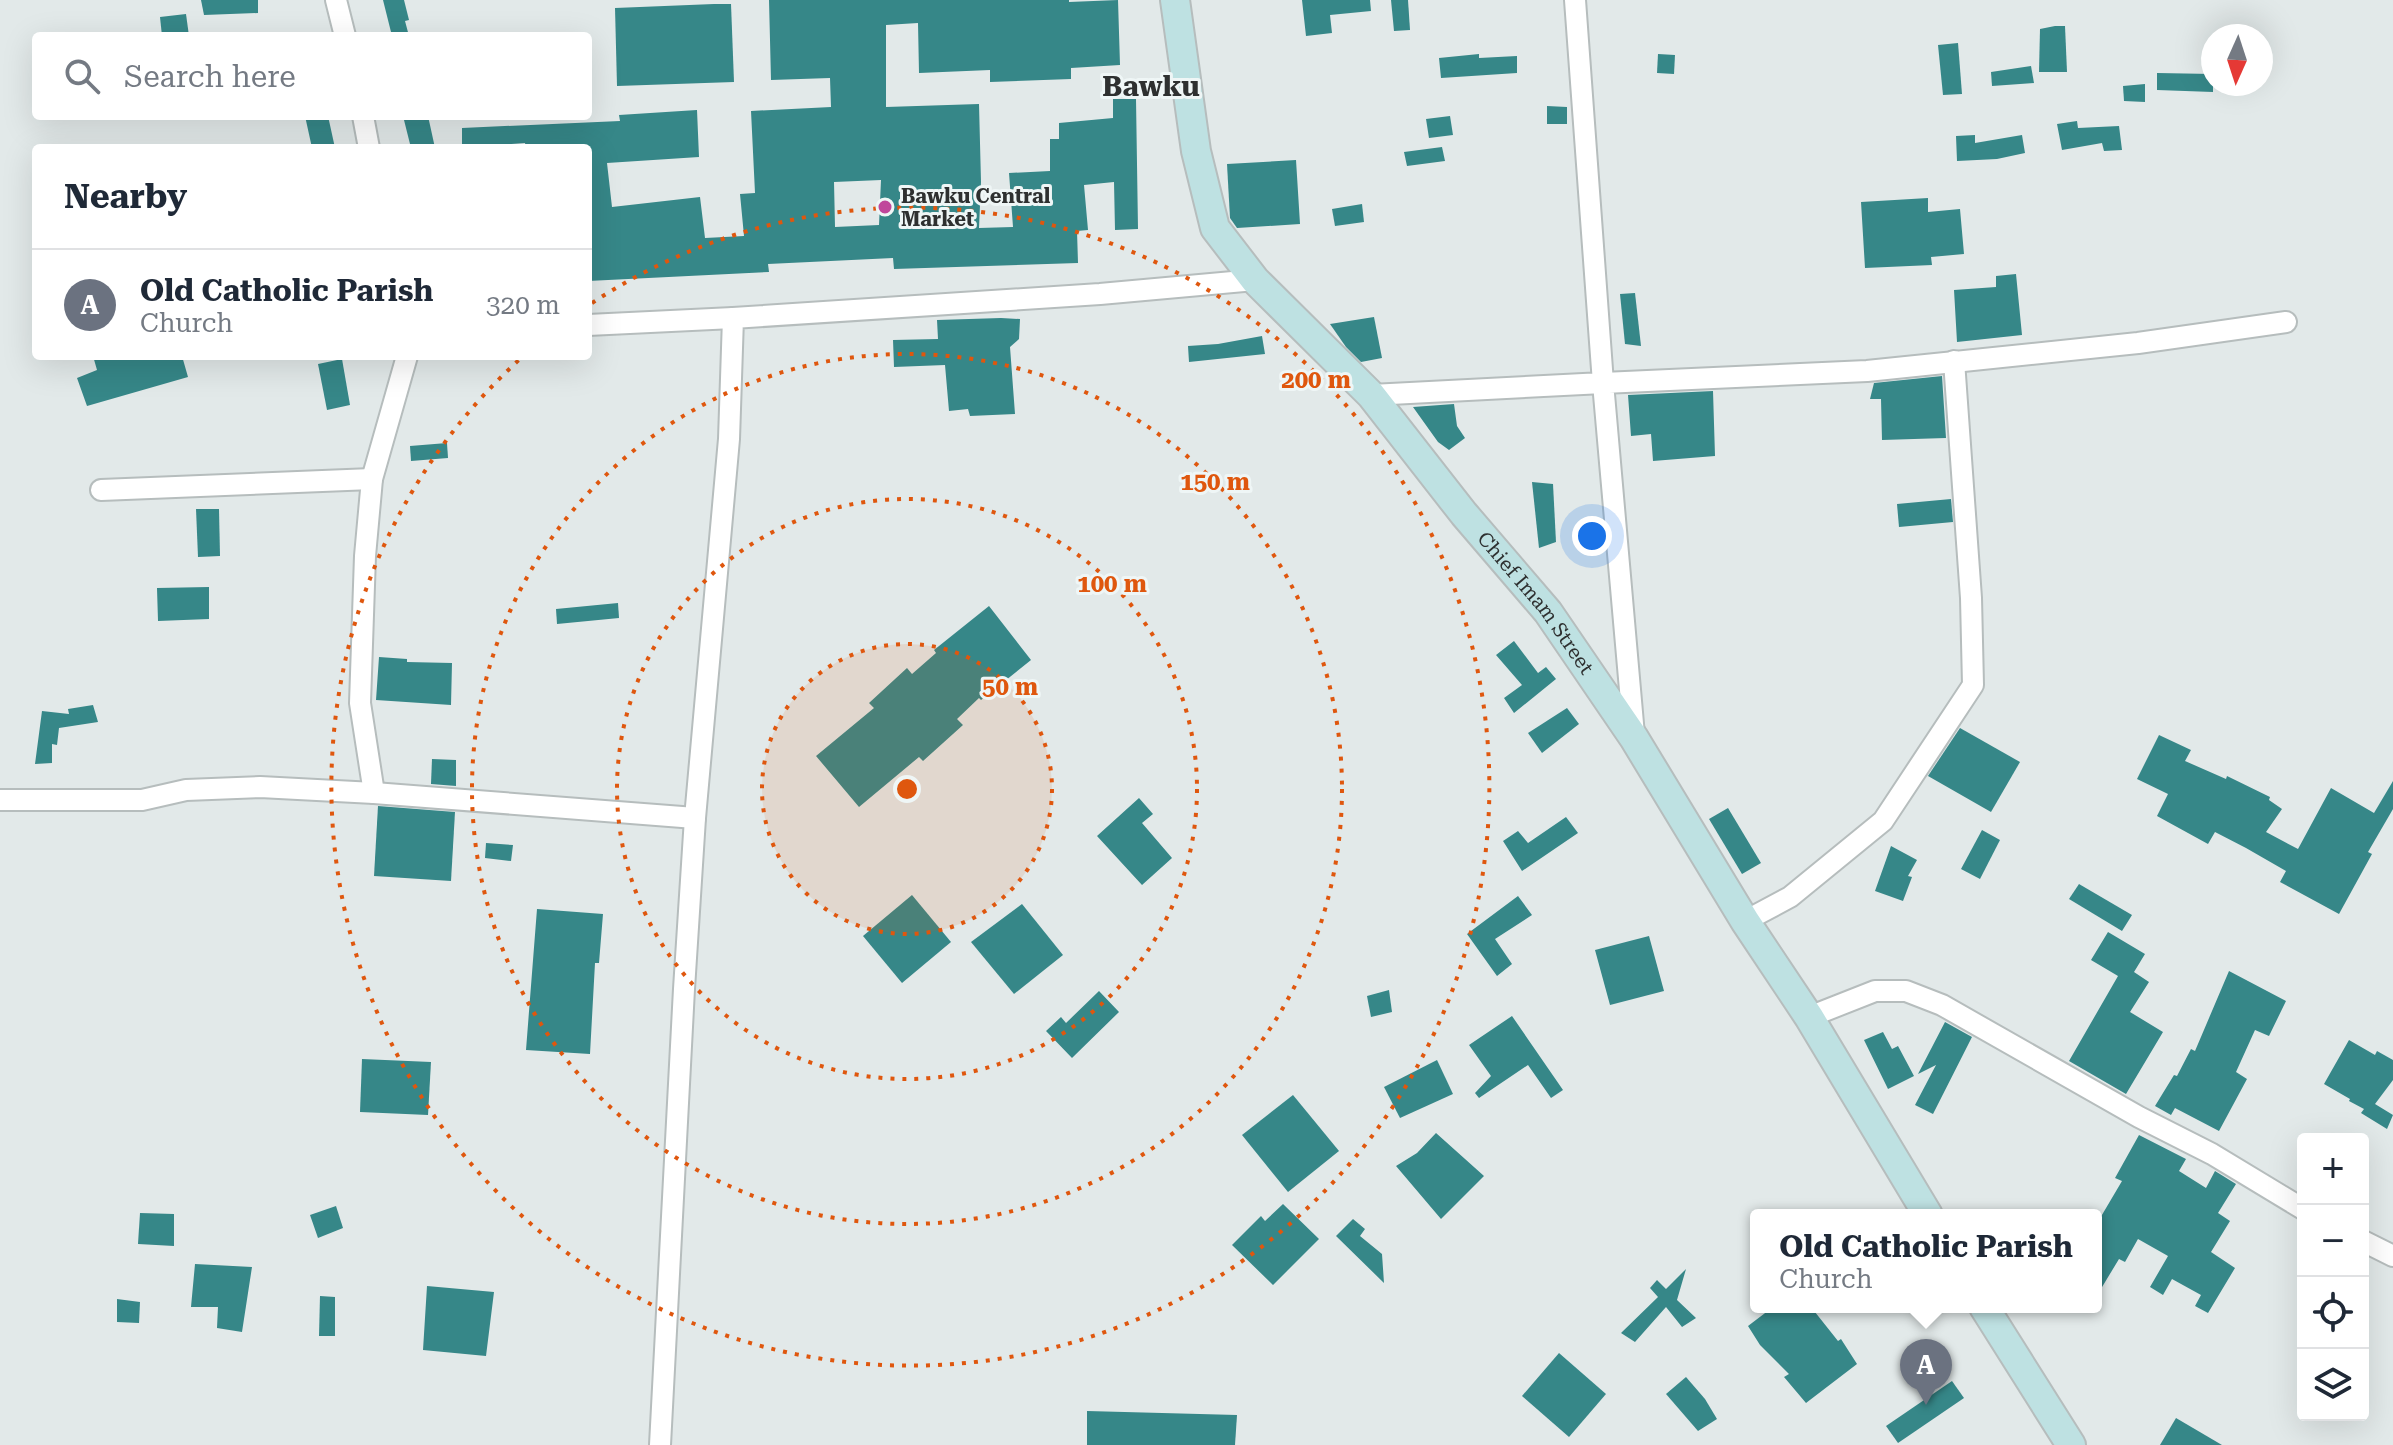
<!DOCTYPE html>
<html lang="en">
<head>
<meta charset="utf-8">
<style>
  :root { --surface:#fff; --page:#f2f2f3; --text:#1f2937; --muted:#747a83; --line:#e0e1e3; --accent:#c0479b }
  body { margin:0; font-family:"Roboto Serif",serif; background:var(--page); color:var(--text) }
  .controls { position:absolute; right:24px; bottom:24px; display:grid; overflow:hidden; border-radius:8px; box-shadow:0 8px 32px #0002 }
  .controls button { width:72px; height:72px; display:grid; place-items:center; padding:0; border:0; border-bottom:2px solid var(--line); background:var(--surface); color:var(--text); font:40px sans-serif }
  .compass { position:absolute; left:2201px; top:24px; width:72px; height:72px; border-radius:50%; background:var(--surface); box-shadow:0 8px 32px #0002; rotate:183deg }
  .you { position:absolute; left:1592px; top:536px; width:28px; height:28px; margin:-20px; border:6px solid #fff; border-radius:50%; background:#1a73e8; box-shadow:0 0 0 12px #1a73e833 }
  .badge { display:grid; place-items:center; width:52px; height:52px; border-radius:50%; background:var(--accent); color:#fff; font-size:26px; font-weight:700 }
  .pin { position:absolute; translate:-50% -66px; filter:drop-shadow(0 2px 4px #0008) }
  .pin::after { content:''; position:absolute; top:42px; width:28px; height:24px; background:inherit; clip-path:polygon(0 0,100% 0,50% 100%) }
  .popup { position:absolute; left:1750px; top:1209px; width:352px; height:104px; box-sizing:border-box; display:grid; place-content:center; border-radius:8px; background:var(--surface); filter:drop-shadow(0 2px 6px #0005); font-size:26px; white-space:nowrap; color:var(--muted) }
  .popup b { font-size:30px; color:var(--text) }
  .popup::after { content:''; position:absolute; left:50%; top:100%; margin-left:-16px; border:16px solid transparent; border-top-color:var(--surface) }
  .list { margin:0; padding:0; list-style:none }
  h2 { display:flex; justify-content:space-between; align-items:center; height:104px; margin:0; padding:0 32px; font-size:34px }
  h2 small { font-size:26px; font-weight:400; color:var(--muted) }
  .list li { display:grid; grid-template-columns:52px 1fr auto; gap:24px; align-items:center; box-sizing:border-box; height:112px; padding:0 32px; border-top:2px solid var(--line) }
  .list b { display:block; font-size:30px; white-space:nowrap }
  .list p { margin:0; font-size:26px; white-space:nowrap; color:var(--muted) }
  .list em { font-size:26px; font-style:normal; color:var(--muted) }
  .icon { flex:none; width:44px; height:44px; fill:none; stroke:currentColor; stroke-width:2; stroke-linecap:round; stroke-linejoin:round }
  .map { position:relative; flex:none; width:2393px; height:1445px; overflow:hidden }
  .search { position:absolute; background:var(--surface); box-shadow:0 8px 32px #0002; left:32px; top:32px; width:560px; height:88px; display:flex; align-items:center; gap:20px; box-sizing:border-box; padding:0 28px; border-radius:8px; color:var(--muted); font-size:30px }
  .panel { position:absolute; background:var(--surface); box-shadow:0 8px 32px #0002; left:32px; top:144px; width:560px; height:216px; border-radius:8px }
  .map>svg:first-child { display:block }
  .building { fill:#368788; fill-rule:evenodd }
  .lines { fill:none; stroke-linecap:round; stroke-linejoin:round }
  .street-casing { stroke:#b6bdbd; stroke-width:24 }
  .secondary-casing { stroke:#b6bdbd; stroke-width:32 }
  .street { stroke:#fff; stroke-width:20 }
  .secondary { stroke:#bee1e2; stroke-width:28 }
  .ring { fill:none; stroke:#df570e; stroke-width:4; stroke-dasharray:4 8 }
  .poi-dot { fill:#c0479b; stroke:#eff6f6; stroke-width:3 }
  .labels { text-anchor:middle; stroke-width:6; stroke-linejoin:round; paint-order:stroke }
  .poi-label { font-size:20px; font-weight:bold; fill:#2e3030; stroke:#eff6f6; text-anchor:start }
  .street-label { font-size:20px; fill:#2e3030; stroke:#eff6f6 }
  .district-label { font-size:28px; font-weight:bold; fill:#2e3030; stroke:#eff6f6 }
  .centre { fill:#df570e; stroke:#eff6f6; stroke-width:4 }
  .ring-label { font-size:24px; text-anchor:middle; font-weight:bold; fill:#df570e; stroke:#eff6f6; stroke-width:6; stroke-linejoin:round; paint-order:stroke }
</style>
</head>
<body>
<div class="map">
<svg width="2393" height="1445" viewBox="0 0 2393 1445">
  <rect width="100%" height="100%" fill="#e2e9e9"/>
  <g class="building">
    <polygon points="201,0 258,0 258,13 204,15"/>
    <polygon points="383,0 404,0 409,20 405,21 409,36 392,36"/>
    <path d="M769,0H1069V2L1118,0L1120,65L1071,68V79L990,82V70L919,73L918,23L886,25V107L979,104L981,182L979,228L1013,227L1009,173L1050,171V139H1059V123L1113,118V99H1136L1138,229L1115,230L1114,182L1084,185L1088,230L1077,231L1078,263L894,269L893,258L768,264L769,272L588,281V148H526L525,143L462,148V128L620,121L619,115L697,110L699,157L607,163L612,207L700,197L705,238L744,236L740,194L755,193L751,111L831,107L830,78L771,80ZM881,180L879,225L835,227L834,182Z"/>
    <polygon points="1302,0 1370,0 1371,11 1330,15 1332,33 1306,36"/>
    <polygon points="1391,0 1408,0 1410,30 1394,31"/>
    <polygon points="714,4 731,4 734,82 617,86 615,8"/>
    <polygon points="186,14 189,36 162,36 160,17"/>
    <polygon points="2055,26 2065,26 2067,72 2039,72 2040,29"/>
    <polygon points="1958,43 1962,94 1943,95 1938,45"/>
    <polygon points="1479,54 1479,58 1517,56 1517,73 1441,78 1439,58"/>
    <polygon points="1658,54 1675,55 1674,74 1657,73"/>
    <polygon points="2031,66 2034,83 1992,86 1991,72"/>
    <polygon points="2157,73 2213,74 2213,92 2157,90"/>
    <polygon points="2145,84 2145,102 2124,101 2123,86"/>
    <polygon points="1547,106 1567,107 1567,124 1547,124"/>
    <polygon points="305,116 328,116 335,148 312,148"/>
    <polygon points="403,116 428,116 435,148 411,148"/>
    <polygon points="1450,116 1453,135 1429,138 1426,119"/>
    <polygon points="2077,121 2078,128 2119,126 2122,150 2104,151 2102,143 2062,150 2057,124"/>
    <polygon points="1975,135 1975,143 2022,135 2025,153 1997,159 1957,161 1956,136"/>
    <polygon points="1442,147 1445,161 1407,166 1404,152"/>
    <polygon points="1296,160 1300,224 1237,228 1230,218 1227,164"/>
    <polygon points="1928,198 1928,212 1960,209 1964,254 1931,257 1932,265 1865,268 1861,202"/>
    <polygon points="1362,204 1364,222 1335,226 1332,209"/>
    <polygon points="2016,274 2022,335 1957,342 1954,290 1996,287 1996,276"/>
    <polygon points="1635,293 1641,346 1625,344 1620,294"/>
    <polygon points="1374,317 1382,358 1361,362 1346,347 1330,324"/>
    <polygon points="1001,318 1020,319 1019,339 1010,347 1015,414 970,416 968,409 949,411 945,365 894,367 893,340 938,339 937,320"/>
    <polygon points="1262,336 1265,354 1189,362 1188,346 1218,344"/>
    <polygon points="93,356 182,356 188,377 87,406 77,378 97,370"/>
    <polygon points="342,359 350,405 327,410 318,364"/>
    <polygon points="1942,376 1946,438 1882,440 1881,399 1870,399 1874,383"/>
    <polygon points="1713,391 1715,456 1653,461 1651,434 1631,436 1628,395"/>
    <polygon points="1454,404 1457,426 1465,438 1449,450 1438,442 1413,407"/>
    <polygon points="447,443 448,458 411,461 410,446"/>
    <polygon points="1532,482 1553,484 1556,542 1539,548"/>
    <polygon points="1951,499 1953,522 1899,527 1897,504"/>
    <polygon points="196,509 219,509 220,556 198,557"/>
    <polygon points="209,587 209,619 158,621 157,588"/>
    <polygon points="618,603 619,618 557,624 556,609"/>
    <polygon points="989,606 1031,660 981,700 979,698 957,719 963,725 923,761 919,757 859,807 816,756 874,708 869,703 907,668 912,674 936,653 934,650"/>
    <polygon points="1514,641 1538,673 1546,667 1556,679 1514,713 1504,698 1522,685 1496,655"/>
    <polygon points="379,657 407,659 407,662 452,663 451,705 376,700"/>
    <polygon points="93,705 98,722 59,728 57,745 52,744 52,763 35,764 42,711 69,714 68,709"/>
    <polygon points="1567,708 1579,724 1542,753 1528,733"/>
    <polygon points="1960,728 2020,762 1991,812 1928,776"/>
    <polygon points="2159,735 2191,750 2185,761 2226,779 2227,776 2270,797 2269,800 2282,809 2266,832 2298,849 2331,788 2374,813 2393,781 2393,809 2368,852 2372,854 2339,914 2280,882 2286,871 2246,848 2215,832 2208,844 2157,816 2168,794 2137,779"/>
    <polygon points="432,759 456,760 456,786 431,784"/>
    <polygon points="1139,798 1153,814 1142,823 1172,858 1142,885 1097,836"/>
    <polygon points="378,806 455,812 451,881 374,876"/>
    <polygon points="1728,808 1761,863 1742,874 1709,819"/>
    <polygon points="1566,817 1578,833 1522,871 1503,841 1518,831 1528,843"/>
    <polygon points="1982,830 2000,840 1980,879 1961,869"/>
    <polygon points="486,843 513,845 511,861 485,858"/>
    <polygon points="1891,846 1917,860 1908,876 1912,877 1903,901 1875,891"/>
    <polygon points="2079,884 2132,915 2122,931 2069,899"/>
    <polygon points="912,895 951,942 902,983 863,936"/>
    <polygon points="1518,896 1532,915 1495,939 1512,964 1497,976 1467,934"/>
    <polygon points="1022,904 1063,955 1014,994 971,942"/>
    <polygon points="537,909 603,914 599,963 595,963 590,1054 526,1050"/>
    <polygon points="2108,932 2145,954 2134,972 2149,982 2130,1012 2163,1032 2126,1094 2069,1061 2118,976 2091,960"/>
    <polygon points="1649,936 1664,991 1610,1005 1595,950"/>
    <polygon points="2229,971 2286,1001 2269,1036 2255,1030 2236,1072 2247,1079 2219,1131 2175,1108 2171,1115 2155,1106 2174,1075 2177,1076 2191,1049 2195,1051"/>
    <polygon points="1389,990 1392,1012 1371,1017 1367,996"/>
    <polygon points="1099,991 1119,1012 1072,1058 1046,1031 1061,1017 1066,1023"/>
    <polygon points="1512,1016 1563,1090 1551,1098 1528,1065 1479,1098 1475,1093 1491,1076 1469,1045"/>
    <polygon points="1945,1022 1972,1037 1933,1114 1915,1105 1936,1065 1918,1074"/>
    <polygon points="1883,1032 1892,1049 1898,1046 1914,1076 1888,1089 1864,1040"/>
    <polygon points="2349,1040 2375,1055 2377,1051 2393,1060 2393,1080 2375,1104 2393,1115 2387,1129 2361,1113 2364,1109 2349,1101 2350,1099 2324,1084"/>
    <polygon points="362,1059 431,1062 428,1115 360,1112"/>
    <polygon points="1437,1060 1453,1094 1400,1118 1384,1087"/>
    <polygon points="1293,1095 1339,1151 1288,1192 1242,1135"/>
    <polygon points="1436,1133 1484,1176 1441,1219 1396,1166 1417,1153"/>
    <polygon points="2139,1135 2186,1159 2179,1171 2206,1188 2215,1171 2236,1184 2218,1213 2230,1221 2211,1252 2235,1268 2208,1313 2195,1306 2201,1295 2172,1279 2163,1295 2150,1287 2168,1256 2138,1239 2125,1262 2119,1259 2096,1297 2096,1225 2122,1181 2115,1178"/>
    <polygon points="1283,1204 1319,1239 1273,1285 1232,1245 1261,1216 1265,1221"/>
    <polygon points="336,1206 343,1228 318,1238 310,1215"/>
    <polygon points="140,1213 174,1214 174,1246 138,1244"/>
    <polygon points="1353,1219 1365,1229 1360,1236 1382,1254 1384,1283 1336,1236"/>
    <polygon points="195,1264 252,1267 242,1332 217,1328 218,1307 191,1307"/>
    <polygon points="1686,1269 1677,1300 1696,1318 1682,1327 1666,1307 1635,1342 1621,1333 1658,1297 1650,1288 1657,1280 1666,1289"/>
    <polygon points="427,1286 494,1292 486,1356 423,1350"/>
    <polygon points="320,1296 335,1297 335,1336 319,1336"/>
    <polygon points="117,1299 140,1302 139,1323 117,1322"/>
    <polygon points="1773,1307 1811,1307 1838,1341 1841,1339 1857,1364 1806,1403 1784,1377 1789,1374 1760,1345 1748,1326"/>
    <polygon points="1559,1353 1606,1394 1569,1437 1522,1396"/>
    <polygon points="1686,1377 1705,1399 1717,1419 1698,1431 1666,1394"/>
    <polygon points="1952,1381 1964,1398 1898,1443 1886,1426"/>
    <polygon points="1087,1411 1237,1415 1235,1445 1087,1445"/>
    <polygon points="2176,1418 2222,1445 2160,1445"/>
  </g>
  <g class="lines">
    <g class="street-casing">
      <g id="street">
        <polyline points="336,0 345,36"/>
        <polyline points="363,116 369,148"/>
        <polyline points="588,325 733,318"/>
        <polyline points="1371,395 1603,383 1575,0"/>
        <polyline points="101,490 372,479"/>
        <polyline points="1634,735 1603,383 1867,371 2138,343 2286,322"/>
        <polyline points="374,793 360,703 365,556 372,479 407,356"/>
        <polyline points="0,800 142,800 186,790 260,787 374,793 695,818"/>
        <polyline points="1745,921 1790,897 1883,821 1973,685 1971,598 1954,361"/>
        <polyline points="1809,1017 1875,991 1906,991 1942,1005 2139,1117 2212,1154 2303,1209"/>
        <polyline points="2363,1241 2393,1256"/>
        <polyline points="660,1445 684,989 695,818 729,439 733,318 1100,294 1255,280"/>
      </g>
    </g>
    <g class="secondary-casing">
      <g id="secondary">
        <path id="s1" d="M1175,0L1196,151L1215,228L1255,280L1371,395L1464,514L1548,612L1634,738L1745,921L1809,1017L1928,1215"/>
        <polyline points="1984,1307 2071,1445"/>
      </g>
    </g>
    <use href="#street" class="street"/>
    <use href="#secondary" class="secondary"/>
  </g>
  <circle cx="907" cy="789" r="145" fill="#df570e" fill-opacity=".12"/>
  <g class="ring">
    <circle cx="907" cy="789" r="145"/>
    <circle cx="907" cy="789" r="290"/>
    <circle cx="907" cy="789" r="435"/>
    <path d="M592 303A579 579 0 1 1 520 359"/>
  </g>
  <circle class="poi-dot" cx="885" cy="207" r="8"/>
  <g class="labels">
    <g class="poi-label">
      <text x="901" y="203">Bawku Central<tspan x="901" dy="23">Market</tspan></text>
    </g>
    <g class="street-label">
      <text dy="7" stroke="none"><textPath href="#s1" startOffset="726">Chief Imam Street</textPath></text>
    </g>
    <g class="district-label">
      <text x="1151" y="96">Bawku</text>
    </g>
  </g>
  <circle cx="907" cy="789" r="12" class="centre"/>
  <g class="ring-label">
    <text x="1316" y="388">200 m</text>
    <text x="1215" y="490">150 m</text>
    <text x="1112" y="592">100 m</text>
    <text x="1010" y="695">50 m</text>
  </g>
</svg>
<div class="controls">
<button>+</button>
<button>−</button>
<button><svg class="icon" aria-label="locate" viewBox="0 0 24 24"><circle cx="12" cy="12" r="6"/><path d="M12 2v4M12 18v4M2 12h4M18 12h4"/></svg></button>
<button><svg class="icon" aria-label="layers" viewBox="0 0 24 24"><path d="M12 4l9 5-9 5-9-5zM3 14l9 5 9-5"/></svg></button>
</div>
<svg class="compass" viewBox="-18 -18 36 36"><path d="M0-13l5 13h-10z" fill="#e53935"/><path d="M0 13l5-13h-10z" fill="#747a83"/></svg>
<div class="you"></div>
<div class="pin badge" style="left:1926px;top:1405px;background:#6b7280">A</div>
<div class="popup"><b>Old Catholic Parish</b>Church</div>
<div class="search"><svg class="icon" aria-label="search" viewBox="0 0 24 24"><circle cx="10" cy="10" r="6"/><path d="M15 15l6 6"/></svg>Search here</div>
<section class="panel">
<h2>Nearby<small></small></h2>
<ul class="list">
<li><span class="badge" style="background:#6b7280">A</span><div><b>Old Catholic Parish</b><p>Church</p></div><em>320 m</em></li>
</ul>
</section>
</div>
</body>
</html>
